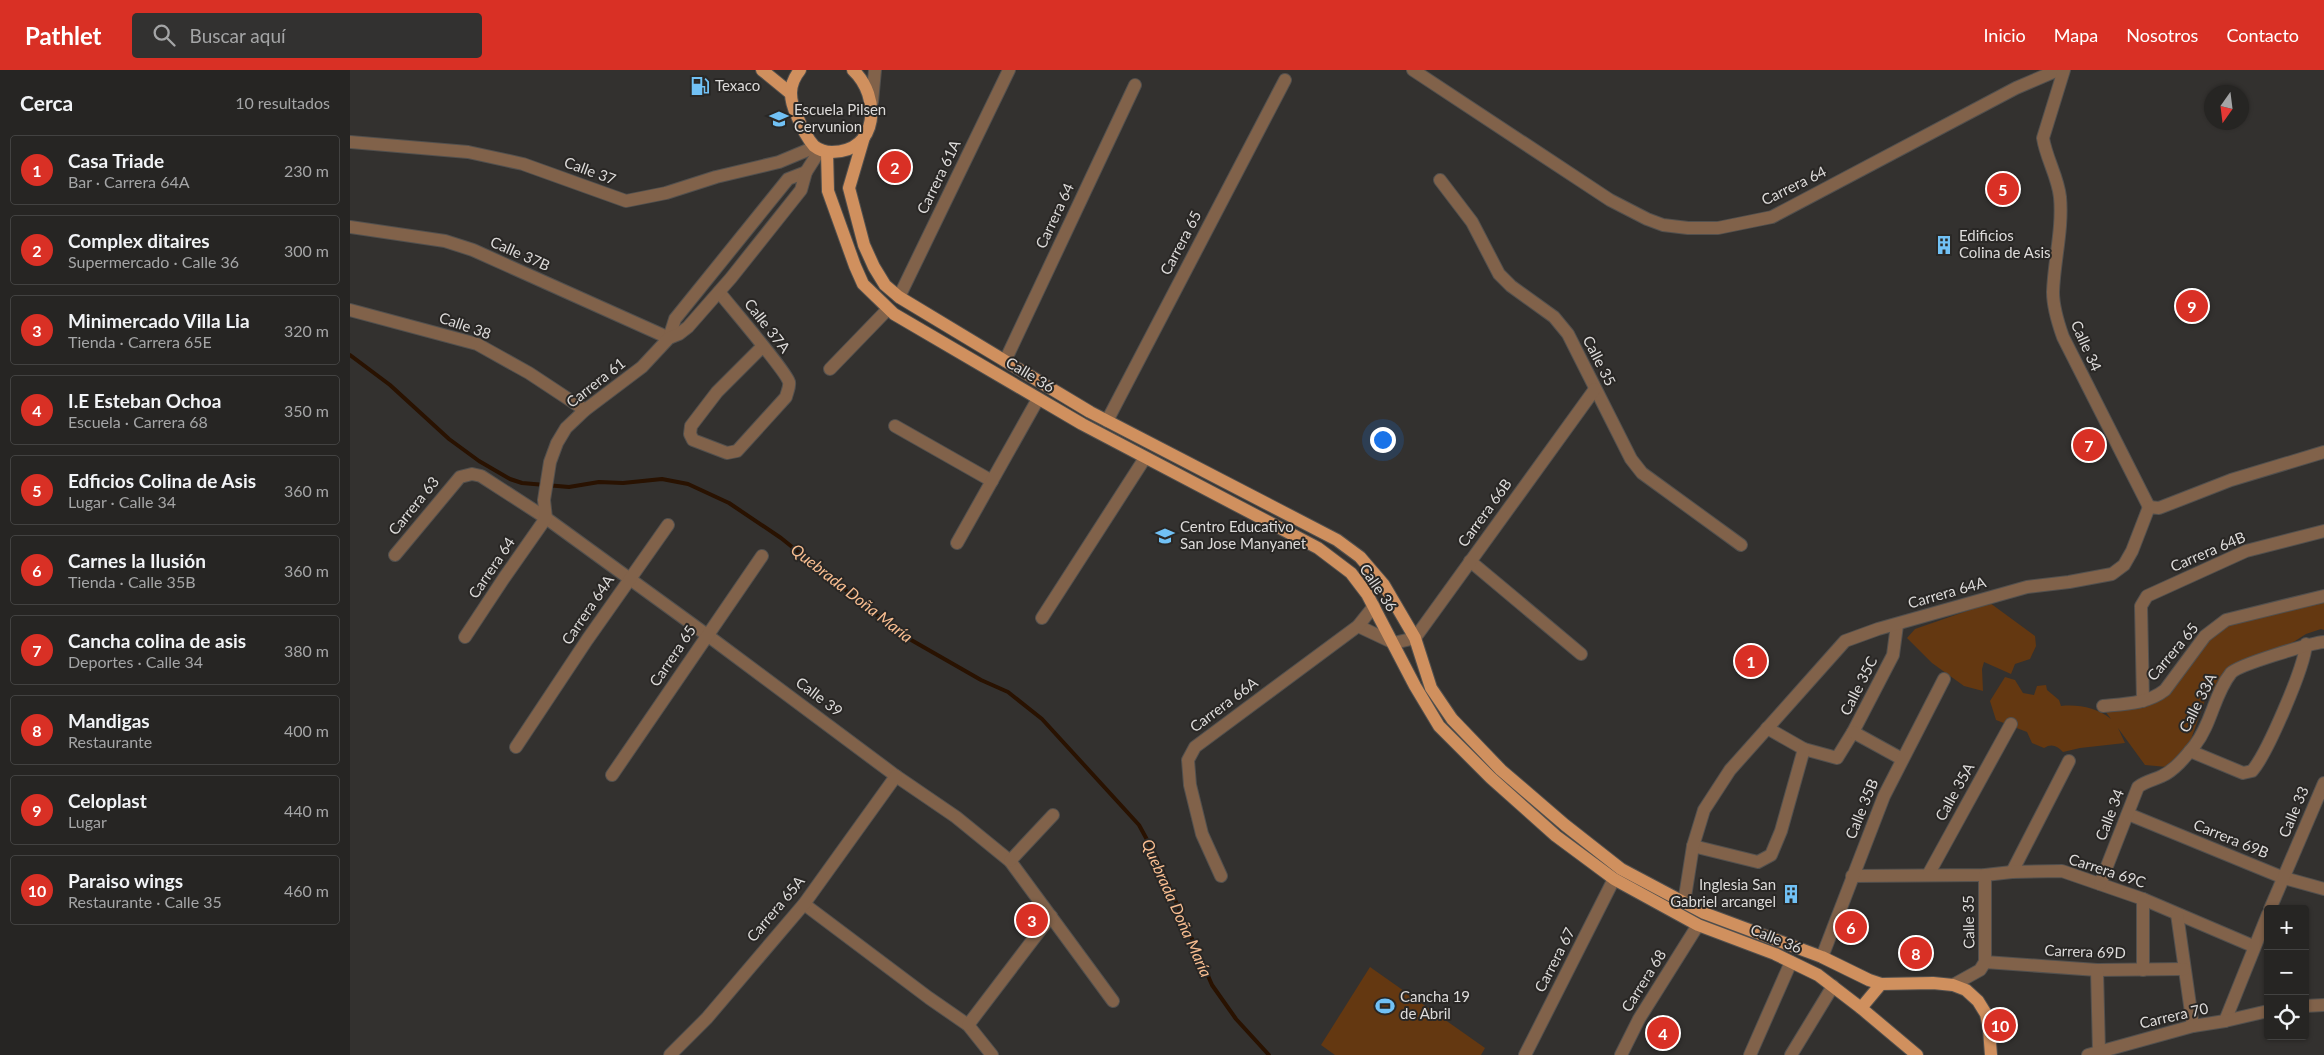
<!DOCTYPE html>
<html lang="es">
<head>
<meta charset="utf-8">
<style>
  :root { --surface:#262523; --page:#323130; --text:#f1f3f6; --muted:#a4a5a6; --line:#424241; --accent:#d93025 }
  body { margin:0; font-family:Lato,sans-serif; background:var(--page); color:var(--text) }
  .controls { position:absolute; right:15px; bottom:15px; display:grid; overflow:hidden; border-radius:5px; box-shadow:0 1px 4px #0004 }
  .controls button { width:45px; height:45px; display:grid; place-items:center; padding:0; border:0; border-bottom:1px solid var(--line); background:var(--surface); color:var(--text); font:25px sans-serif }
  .compass { position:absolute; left:1854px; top:15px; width:45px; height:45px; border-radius:50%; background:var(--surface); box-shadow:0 1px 4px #0004; rotate:194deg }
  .you { position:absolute; left:1032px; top:369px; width:18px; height:18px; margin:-12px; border:4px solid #fff; border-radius:50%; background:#1a73e8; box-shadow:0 0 0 8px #1a73e833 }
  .badge { display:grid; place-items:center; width:32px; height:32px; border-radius:50%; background:var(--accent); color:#fff; font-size:16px; font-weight:700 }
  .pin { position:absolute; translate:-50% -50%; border:2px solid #fff; box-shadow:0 1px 5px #0006 }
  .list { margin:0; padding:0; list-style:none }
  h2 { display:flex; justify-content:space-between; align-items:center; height:65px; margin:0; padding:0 20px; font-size:21px }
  h2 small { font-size:16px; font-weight:400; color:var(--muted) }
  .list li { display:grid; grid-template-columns:32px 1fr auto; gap:15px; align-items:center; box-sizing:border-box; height:70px; margin:0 10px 10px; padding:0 10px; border:1px solid var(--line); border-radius:5px }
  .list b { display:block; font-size:19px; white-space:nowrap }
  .list p { margin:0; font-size:16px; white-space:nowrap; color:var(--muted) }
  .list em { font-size:16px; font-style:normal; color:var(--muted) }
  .icon { flex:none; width:28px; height:28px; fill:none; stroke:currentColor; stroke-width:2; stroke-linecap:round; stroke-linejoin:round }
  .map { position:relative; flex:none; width:1974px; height:985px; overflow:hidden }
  header { display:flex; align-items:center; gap:30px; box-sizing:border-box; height:70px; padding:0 25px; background:var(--accent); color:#fff }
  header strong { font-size:24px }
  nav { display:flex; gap:28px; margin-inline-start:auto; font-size:18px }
  .search { width:350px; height:45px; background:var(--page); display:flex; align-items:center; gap:12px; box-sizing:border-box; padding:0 18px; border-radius:5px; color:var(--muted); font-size:19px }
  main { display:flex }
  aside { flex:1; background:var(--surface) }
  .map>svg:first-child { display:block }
  .green { fill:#643811 }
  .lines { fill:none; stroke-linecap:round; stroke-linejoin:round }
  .stream { stroke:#291201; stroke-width:4 }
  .minor-casing { stroke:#52504e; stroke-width:14 }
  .major-casing { stroke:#52504e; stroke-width:14 }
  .minor { stroke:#81624a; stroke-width:12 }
  .major { stroke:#d0905e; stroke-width:12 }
  .labels { text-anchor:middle; stroke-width:4; stroke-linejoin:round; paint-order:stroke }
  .poi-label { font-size:15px; fill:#dddbda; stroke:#292725; text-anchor:start }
  .street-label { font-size:15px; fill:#dddbda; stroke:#292725 }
  .water-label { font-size:16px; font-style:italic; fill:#f9be91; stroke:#292725 }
</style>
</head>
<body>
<header>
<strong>Pathlet</strong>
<div class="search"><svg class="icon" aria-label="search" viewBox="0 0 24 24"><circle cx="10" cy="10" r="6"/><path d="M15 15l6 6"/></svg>Buscar aquí</div>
<nav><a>Inicio</a><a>Mapa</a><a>Nosotros</a><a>Contacto</a></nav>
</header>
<main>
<aside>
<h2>Cerca<small>10 resultados</small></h2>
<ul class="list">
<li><span class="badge">1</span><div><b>Casa Triade</b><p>Bar · Carrera 64A</p></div><em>230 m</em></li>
<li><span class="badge">2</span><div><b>Complex ditaires</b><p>Supermercado · Calle 36</p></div><em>300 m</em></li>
<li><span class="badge">3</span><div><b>Minimercado Villa Lia</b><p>Tienda · Carrera 65E</p></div><em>320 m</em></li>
<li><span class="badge">4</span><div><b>I.E Esteban Ochoa</b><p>Escuela · Carrera 68</p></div><em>350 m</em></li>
<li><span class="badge">5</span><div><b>Edficios Colina de Asis</b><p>Lugar · Calle 34</p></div><em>360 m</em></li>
<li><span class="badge">6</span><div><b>Carnes la Ilusión</b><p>Tienda · Calle 35B</p></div><em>360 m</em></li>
<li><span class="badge">7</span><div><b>Cancha colina de asis</b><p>Deportes · Calle 34</p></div><em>380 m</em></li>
<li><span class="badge">8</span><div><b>Mandigas</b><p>Restaurante</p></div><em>400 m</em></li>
<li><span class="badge">9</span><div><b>Celoplast</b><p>Lugar</p></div><em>440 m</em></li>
<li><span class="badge">10</span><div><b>Paraiso wings</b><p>Restaurante · Calle 35</p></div><em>460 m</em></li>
</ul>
</aside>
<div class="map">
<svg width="1974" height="985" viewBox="0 0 1974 985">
  <rect width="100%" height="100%" fill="#33312f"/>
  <g class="green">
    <path d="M1974,532V560L1971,559L1956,564L1931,580L1879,599L1855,630L1840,672L1817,697L1795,695L1768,658L1775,673L1730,678L1713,682C1707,676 1702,673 1694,678L1682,673L1677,662L1646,650L1640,631L1655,607L1665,610L1673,623L1684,625L1687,616L1696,615L1697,620L1709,630L1711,636C1728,634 1748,638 1761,649L1755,641L1812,630L1822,622L1836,594L1875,552Z"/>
    <polygon points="1640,533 1685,566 1686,576 1680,589 1665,594 1661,604 1634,592 1632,599 1633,621 1614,616 1582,593 1557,568 1565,559"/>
    <polygon points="1020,897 1135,978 1131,985 985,985 971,975"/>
  </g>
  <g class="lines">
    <polyline class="stream" points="0,285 40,315 99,369 129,391 160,409 172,413 219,417 249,412 273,413 312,409 338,414 379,433 431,468 549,563 631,610 658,622 692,649 789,755 807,788 862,915 886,949 919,985"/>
    <g class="minor-casing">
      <g id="minor">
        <polyline points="1063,0 1260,130 1297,149 1313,155 1338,158 1368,158 1422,147 1666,18 1708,0"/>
        <path d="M1714,0L1693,68C1696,88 1708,107 1710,127C1713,159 1704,191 1703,222C1703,238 1708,253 1713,267L1799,437"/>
        <polyline points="522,32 525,0"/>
        <polyline points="0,72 118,82 173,94 276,131 316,123 366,107 429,92 465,77"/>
        <polyline points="1090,110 1122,152 1149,204 1161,216 1204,247 1218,264 1281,389 1292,403 1391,475"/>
        <polyline points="0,157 95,171 123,180 319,268"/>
        <path d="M369,222C380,236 436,301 439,312C440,317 437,322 436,327L387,381L377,383L343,370L340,364L341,356L367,322L413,276"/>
        <polyline points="549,227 659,0"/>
        <polyline points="0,240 127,274 179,303 235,340"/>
        <polyline points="319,268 325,249 438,109 456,102"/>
        <polyline points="655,291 785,15"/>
        <polyline points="480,299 538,239"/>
        <polyline points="757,351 935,10"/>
        <polyline points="545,356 642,411"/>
        <polyline points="607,473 688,329"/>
        <polyline points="45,485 110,407 122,404 131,406 196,448 357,565 546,706 606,747 660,791 763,931"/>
        <polyline points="1120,491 1231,584"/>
        <polyline points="692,548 795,388"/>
        <polyline points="1008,556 1044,573 1065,568 1245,319"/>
        <polyline points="115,567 154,508 196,448 194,430 200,392 207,373 216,358 235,340 292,297 319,268 329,264 338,257 381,208 451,120 456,102 470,80"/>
        <polyline points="1793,631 1791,536 1797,526 1896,481 1974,461"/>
        <path d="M1753,636C1775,634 1797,634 1815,620L1855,566L1876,550L1974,526"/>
        <polyline points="1417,658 1454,679 1487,688 1503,662 1543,585 1547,555"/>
        <polyline points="1503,662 1552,689"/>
        <polyline points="166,677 237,570 318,455"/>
        <path d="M1840,681L1893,703L1902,701C1917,684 1955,596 1956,574"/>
        <polyline points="262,705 412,486"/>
        <polyline points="1778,744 1934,808 1974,819"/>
        <polyline points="1343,776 1408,792 1421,785 1431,761 1454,679"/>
        <polyline points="660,791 703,745"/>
        <polyline points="1662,802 1719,691"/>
        <polyline points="1578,805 1661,654"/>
        <polyline points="871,806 852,764 840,715 838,690 845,677 1008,556 1024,536"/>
        <polyline points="1502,806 1635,805 1662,802 1712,801 1793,829 1903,876"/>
        <path d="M1750,814L1788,717C1796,711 1804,710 1812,706C1825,700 1836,686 1845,675C1862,653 1864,624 1881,603C1888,595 1961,573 1974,572"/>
        <polyline points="1334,833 1343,776 1354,740 1380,700 1495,571 1528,559 1677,517 1719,512 1762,504 1774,495 1782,481 1799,437 1809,438 1881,410 1974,382"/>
        <polyline points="454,834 579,928 618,955 642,985"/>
        <polyline points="1920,839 1974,713"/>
        <polyline points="1827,844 1843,956"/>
        <polyline points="1472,887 1534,726 1594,609"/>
        <polyline points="1635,892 1747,900 1834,899"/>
        <polyline points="1747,900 1749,982"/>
        <polyline points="1793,900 1793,829"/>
        <polyline points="1603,915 1630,900 1635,892 1635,805"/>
        <polyline points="1955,936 1974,935"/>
        <polyline points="1875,951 1918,844"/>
        <polyline points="618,955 701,846"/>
        <polyline points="320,985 357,948 454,834 546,706"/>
        <polyline points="1175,985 1264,809"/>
        <polyline points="1271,985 1289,949 1348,855"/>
        <polyline points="1400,985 1441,892"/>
        <polyline points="1441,985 1483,916"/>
        <polyline points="1738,985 1843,956 1875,951 1918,941"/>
      </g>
    </g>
    <g class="major-casing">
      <g id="major">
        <polyline points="412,0 439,22"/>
        <path d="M450,0C438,15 439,29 447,46C451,56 457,68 464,76C469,80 476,82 482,82C529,82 531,26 503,0"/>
        <polyline points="514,67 499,118 514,175 524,197 535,215 549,227 740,342 987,470 1010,487 1034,515 1065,568 1081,618 1102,649 1151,700 1215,755 1271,799 1354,843 1472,887 1519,910 1531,914 1583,913 1603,915 1616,920 1628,931 1636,944 1639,959 1641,985"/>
        <polyline points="477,82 478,121 505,196 513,214 544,244 732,354 968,478 1001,503 1017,524 1065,616 1089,656 1141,708 1206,766 1264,809 1348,855 1425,884 1468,905 1511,938 1567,985"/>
        <polyline points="1511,938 1531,914"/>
      </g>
    </g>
    <use href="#minor" class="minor"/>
    <use href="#major" class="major"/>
  </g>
  <defs>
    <g id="fuel-bare" transform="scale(1.5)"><path d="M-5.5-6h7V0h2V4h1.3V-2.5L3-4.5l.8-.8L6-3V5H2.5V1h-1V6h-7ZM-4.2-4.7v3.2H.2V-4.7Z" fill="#71c1f5" stroke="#292725" stroke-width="2.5" paint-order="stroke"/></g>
    <g id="school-bare" transform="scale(1.5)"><path d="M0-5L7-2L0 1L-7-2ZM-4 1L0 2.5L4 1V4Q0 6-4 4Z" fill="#71c1f5" stroke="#292725" stroke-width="2.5" paint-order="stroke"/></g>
    <g id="building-bare" transform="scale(1.5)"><path d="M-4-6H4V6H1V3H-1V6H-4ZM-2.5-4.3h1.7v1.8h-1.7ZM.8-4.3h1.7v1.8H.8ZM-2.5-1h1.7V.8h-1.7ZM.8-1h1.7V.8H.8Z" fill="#71c1f5" stroke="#292725" stroke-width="2.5" paint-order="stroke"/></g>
    <g id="stadium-bare" transform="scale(1.5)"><path d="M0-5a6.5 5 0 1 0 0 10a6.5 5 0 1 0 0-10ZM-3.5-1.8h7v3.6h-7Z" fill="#71c1f5" stroke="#292725" stroke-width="2.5" paint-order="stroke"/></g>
  </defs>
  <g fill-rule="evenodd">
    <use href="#fuel-bare" x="350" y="16"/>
    <use href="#school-bare" x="429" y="49"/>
    <use href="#building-bare" x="1594" y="175"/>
    <use href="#school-bare" x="815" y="466"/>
    <use href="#building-bare" x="1441" y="824"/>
    <use href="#stadium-bare" x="1035" y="936"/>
  </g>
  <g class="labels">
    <g class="poi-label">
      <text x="365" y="21">Texaco</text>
      <text x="444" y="45">Escuela Pilsen<tspan x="444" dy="17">Cervunion</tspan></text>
      <text x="1609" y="171">Edificios<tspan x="1609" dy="17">Colina de Asis</tspan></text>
      <text x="830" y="462">Centro Educativo<tspan x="830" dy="17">San Jose Manyanet</tspan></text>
      <text x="1426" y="820" text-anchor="end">Inglesia San<tspan x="1426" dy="17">Gabriel arcangel</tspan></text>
      <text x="1050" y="932">Cancha 19<tspan x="1050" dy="17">de Abril</tspan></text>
    </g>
    <g class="street-label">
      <text transform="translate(240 101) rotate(20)" y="5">Calle 37</text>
      <text transform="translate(589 107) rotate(-64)" y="5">Carrera 61A</text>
      <text transform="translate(1444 116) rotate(-26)" y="5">Carrera 64</text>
      <text transform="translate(705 146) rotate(-65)" y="5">Carrera 64</text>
      <text transform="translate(831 173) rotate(-62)" y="5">Carrera 65</text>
      <text transform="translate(170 184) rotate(24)" y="5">Calle 37B</text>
      <text transform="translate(115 256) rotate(19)" y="5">Calle 38</text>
      <text transform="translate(417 256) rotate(52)" y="5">Calle 37A</text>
      <text transform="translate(1736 276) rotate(66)" y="5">Calle 34</text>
      <text transform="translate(1249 291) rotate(63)" y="5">Calle 35</text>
      <text transform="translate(680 305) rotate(31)" y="5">Calle 36</text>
      <text transform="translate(246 313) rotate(-38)" y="5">Carrera 61</text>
      <text transform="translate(64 436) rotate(-51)" y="5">Carrera 63</text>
      <text transform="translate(1135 443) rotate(-54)" y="5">Carrera 66B</text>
      <text transform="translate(1858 482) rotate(-23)" y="5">Carrera 64B</text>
      <text transform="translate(142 498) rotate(-56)" y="5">Carrera 64</text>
      <text transform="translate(1028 518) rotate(56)" y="5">Calle 36</text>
      <text transform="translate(1597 523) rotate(-16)" y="5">Carrera 64A</text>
      <text transform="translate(238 540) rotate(-56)" y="5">Carrera 64A</text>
      <text transform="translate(1823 582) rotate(-50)" y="5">Carrera 65</text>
      <text transform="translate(323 586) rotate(-56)" y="5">Carrera 65</text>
      <text transform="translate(1509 616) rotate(-63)" y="5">Calle 35C</text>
      <text transform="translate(469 627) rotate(37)" y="5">Calle 39</text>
      <text transform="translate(1848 633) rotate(-63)" y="5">Calle 33A</text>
      <text transform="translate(874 635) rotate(-37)" y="5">Carrera 66A</text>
      <text transform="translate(1605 722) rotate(-61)" y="5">Calle 35A</text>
      <text transform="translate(1512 739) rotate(-68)" y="5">Calle 35B</text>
      <text transform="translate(1944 742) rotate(-67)" y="5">Calle 33</text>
      <text transform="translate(1760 745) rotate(-69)" y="5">Calle 34</text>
      <text transform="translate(1881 769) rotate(22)" y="5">Carrera 69B</text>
      <text transform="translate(1757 801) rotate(18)" y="5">Carrera 69C</text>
      <text transform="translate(426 839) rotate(-50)" y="5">Carrera 65A</text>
      <text transform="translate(1619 852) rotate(-91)" y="5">Calle 35</text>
      <text transform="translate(1426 869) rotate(22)" y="5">Calle 36</text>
      <text transform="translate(1735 882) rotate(2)" y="5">Carrera 69D</text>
      <text transform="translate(1205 890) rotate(-63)" y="5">Carrera 67</text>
      <text transform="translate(1294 911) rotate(-58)" y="5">Carrera 68</text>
      <text transform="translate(1824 946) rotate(-13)" y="5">Carrera 70</text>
    </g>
    <g class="water-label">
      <text transform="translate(502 523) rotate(38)" y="6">Quebrada Doña María</text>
      <text transform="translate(827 838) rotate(66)" y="6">Quebrada Doña María</text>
    </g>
  </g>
</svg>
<div class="controls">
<button>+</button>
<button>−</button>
<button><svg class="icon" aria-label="locate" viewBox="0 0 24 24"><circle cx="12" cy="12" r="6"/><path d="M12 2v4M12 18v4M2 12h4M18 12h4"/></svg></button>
</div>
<svg class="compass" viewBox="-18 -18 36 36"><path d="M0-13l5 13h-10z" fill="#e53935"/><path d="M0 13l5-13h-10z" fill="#a4a5a6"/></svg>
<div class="you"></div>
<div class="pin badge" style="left:1401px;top:591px">1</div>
<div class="pin badge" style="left:545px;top:97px">2</div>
<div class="pin badge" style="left:682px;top:850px">3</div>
<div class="pin badge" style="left:1313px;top:963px">4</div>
<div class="pin badge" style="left:1653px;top:119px">5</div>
<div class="pin badge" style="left:1501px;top:857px">6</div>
<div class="pin badge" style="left:1739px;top:375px">7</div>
<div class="pin badge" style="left:1566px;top:883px">8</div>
<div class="pin badge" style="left:1842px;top:236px">9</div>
<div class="pin badge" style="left:1650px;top:955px">10</div>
</div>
</main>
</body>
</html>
